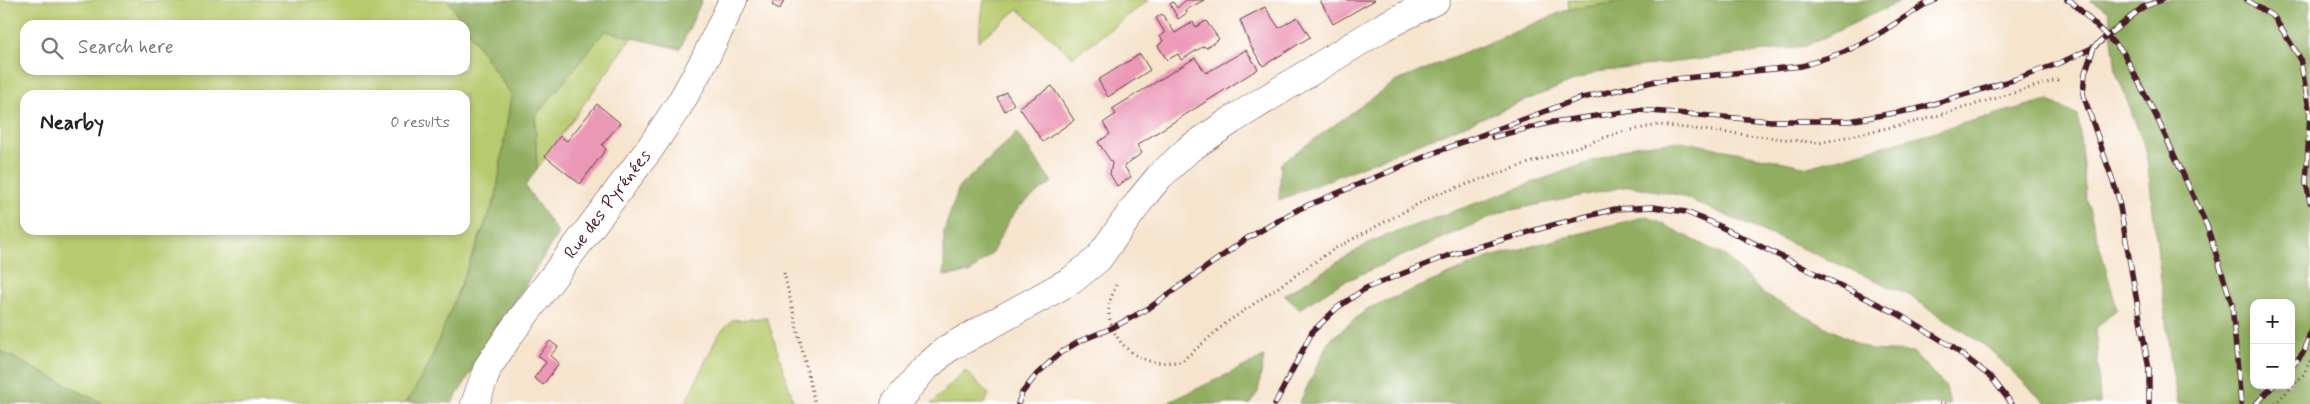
<!DOCTYPE html>
<html lang="en">
<head>
<meta charset="utf-8">
<style>
  :root { --surface:#fff; --page:#f2f2f2; --text:#222; --muted:#767676; --line:#e0e0e0 }
  body { margin:0; font-family:Mynerve,sans-serif; background:var(--page); color:var(--text) }
  .controls { position:absolute; right:15px; bottom:15px; display:grid; overflow:hidden; border-radius:10px; box-shadow:0 2px 8px #0003 }
  .controls button { width:45px; height:45px; display:grid; place-items:center; padding:0; border:0; border-bottom:1px solid var(--line); background:var(--surface); color:var(--text); font:25px sans-serif }
  .list { margin:0; padding:0; list-style:none }
  h2 { display:flex; justify-content:space-between; align-items:center; height:65px; margin:0; padding:0 20px; font-size:21px }
  h2 small { font-size:16px; font-weight:400; color:var(--muted) }
  .icon { flex:none; width:28px; height:28px; fill:none; stroke:currentColor; stroke-width:2; stroke-linecap:round; stroke-linejoin:round }
  .map { position:relative; flex:none; width:2310px; height:404px; overflow:hidden }
  .search { position:absolute; background:var(--surface); box-shadow:0 2px 8px #0003; left:20px; top:20px; width:450px; height:55px; display:flex; align-items:center; gap:12px; box-sizing:border-box; padding:0 18px; border-radius:15px; color:var(--muted); font-size:19px }
  .panel { position:absolute; background:var(--surface); box-shadow:0 2px 8px #0003; left:20px; top:90px; width:450px; height:145px; border-radius:15px }
  .map>svg:first-child { display:block }
  .green { fill:#b7ca6e; stroke:#80744c; fill-rule:evenodd }
  .forest { fill:#91ae61; stroke:#6e6646; fill-rule:evenodd }
  .building { fill:#eb97b6 }
  .lines { fill:none; stroke-linecap:round; stroke-linejoin:round }
  .street-casing { stroke:#643d43; stroke-width:29 }
  .path { stroke:#643d43; stroke-width:3; stroke-dasharray:1 4; stroke-linecap:butt }
  .street { stroke:#fff; stroke-width:28 }
  .rail-casing { stroke:#4a1f2b; stroke-width:5.5 }
  .rail { stroke:#fff; stroke-width:4; stroke-dasharray:11; stroke-linecap:butt }
  .labels { text-anchor:middle; stroke-width:4; stroke-linejoin:round; paint-order:stroke }
  .street-label { font-size:18px; fill:#4a1f2b; stroke:#fff }
</style>
</head>
<body>
<div class="map">
<svg width="2310" height="404" viewBox="0 0 2310 404">
  <rect width="100%" height="100%" fill="#fff"/>
  <filter id="ink" filterUnits="userSpaceOnUse"><feTurbulence type="fractalNoise" baseFrequency=".02" numOctaves="2"/><feDisplacementMap in="SourceGraphic" scale="10" xChannelSelector="R" yChannelSelector="G"/><feConvolveMatrix kernelMatrix="1 2 1 2 8 2 1 2 1" color-interpolation-filters="sRGB"/></filter>
  <filter id="wash" filterUnits="userSpaceOnUse"><feTurbulence type="fractalNoise" baseFrequency=".0096" numOctaves="4" result="noise"/><feDisplacementMap in="SourceGraphic" scale="20" xChannelSelector="R" yChannelSelector="G"/><feGaussianBlur stdDeviation="1.12" result="paint"/><feColorMatrix in="noise" values="0 0 0 0 0 0 0 0 0 0 0 0 0 0 0 0 0 1.4 0 .05"/><feComposite in="paint" operator="in"/></filter>
  <g filter="url(#wash)">
    <rect width="100%" height="100%" fill="#f6e4cd"/>
    <g class="green">
      <path d="M0,0H448L464,25H25V70H465V26L511,95L496,196L429,364L407,402L401,404H104L0,351ZM25,95H465V230H25Z"/>
      <polygon points="984,0 1149,0 1073,57 1018,9 978,41"/>
      <polygon points="1568,0 1636,0 1569,9"/>
      <polygon points="605,31 633,36 537,169 535,117"/>
      <polygon points="767,318 793,400 781,404 685,404 718,335 732,320"/>
      <polygon points="965,370 989,394 985,404 931,404"/>
    </g>
    <g class="forest">
      <polygon points="448,0 702,0 680,49 605,31 535,117 537,169 525,186 558,233 452,403 407,402 429,364 496,197 511,95"/>
      <polygon points="1636,0 1903,0 1806,46 1596,72 1279,200 1281,163 1395,82 1569,9"/>
      <path d="M2090,0H2310V404H2178L2170,357L2146,150L2116,72L2109,12ZM2254,303H2291V385H2254Z"/>
      <polygon points="2047,100 2078,115 2086,197 2117,309 2096,328 2100,404 2046,404 1987,347 1907,294 1679,195 1629,186 1502,212 1341,283 1299,309 1284,295 1374,240 1634,146 1682,141 1808,167"/>
      <polygon points="1017,133 1052,182 1020,206 1009,220 992,253 970,273 944,276 944,231 959,187"/>
      <polygon points="1647,216 1727,257 1763,294 1870,350 1913,352 1946,387 1950,404 1299,404 1329,341 1367,309 1490,257"/>
      <polygon points="0,351 104,404 0,404"/>
      <polygon points="1264,357 1258,392 1250,404 1165,404"/>
    </g>
    <g id="blocks">
      <g class="building">
        <polygon points="774,0 784,0 780,9 772,5"/>
        <polygon points="1186,0 1204,0 1186,10 1187,13 1178,19 1170,4 1173,2 1177,8"/>
        <polygon points="1320,0 1375,0 1333,24"/>
        <polygon points="1265,7 1279,28 1297,17 1310,37 1263,66 1250,45 1240,20"/>
        <polygon points="1162,14 1175,33 1193,22 1196,27 1206,21 1219,39 1206,48 1204,46 1181,60 1178,54 1167,60 1158,46 1163,41 1160,36 1165,33 1156,18"/>
        <polygon points="1246,50 1258,69 1137,145 1142,153 1124,166 1131,177 1117,186 1110,174 1112,163 1098,142 1110,134 1103,123 1116,114 1112,109 1195,58 1206,73"/>
        <polygon points="1140,54 1150,70 1108,97 1098,80"/>
        <polygon points="1052,86 1074,120 1043,142 1019,107"/>
        <polygon points="1006,92 1014,104 1005,111 997,98"/>
        <polygon points="597,104 620,123 602,145 606,149 580,184 545,156 560,136 567,141"/>
        <polygon points="550,341 558,347 550,356 559,363 543,385 534,378 546,362 538,356"/>
      </g>
    </g>
  </g>
  <g filter="url(#ink)">
    <use href="#blocks" fill-opacity="0" stroke="#643d43" stroke-width="1"/>
    <g class="lines">
      <g class="street-casing">
        <g id="street">
          <polyline points="475,404 488,367 510,334 651,147 681,102 705,59 733,0"/>
          <polyline points="895,404 923,370 947,349 1072,280 1098,259 1141,199 1159,177 1189,149 1232,120 1383,27 1436,0"/>
        </g>
      </g>
      <g class="path">
        <polyline points="784,273 815,404"/>
        <path d="M1116,285C1114,292 1109,300 1109,307C1107,333 1129,358 1154,362C1163,363 1173,362 1181,362L1226,323L1334,249L1435,195L1621,132L1659,125L1819,143L1923,120L2060,79"/>
        <polyline points="1940,404 1946,404"/>
        <polyline points="2275,404 2304,374 2310,360"/>
      </g>
      <use href="#street" class="street"/>
      <g class="rail-casing">
        <g id="rail">
          <polyline points="2067,0 2071,1 2123,52 2156,116 2207,226 2232,304 2241,404"/>
          <polyline points="2247,0 2274,17 2300,58 2310,114 2306,183 2310,202"/>
          <polyline points="2094,47 2085,73 2083,94 2118,196 2149,369 2149,404"/>
          <polyline points="1493,137 1553,122 1639,110 1771,121 1849,121 1917,109 2016,79 2060,63 2094,47 2143,7 2162,0"/>
          <polyline points="2291,368 2305,350 2310,332"/>
          <polyline points="1018,404 1022,393 1037,374 1060,353 1080,341 1112,328 1149,308 1246,239 1299,209 1439,151 1578,99 1656,81 1802,66 1844,52 1874,37 1924,5 1936,0"/>
          <polyline points="1275,404 1312,332 1337,308 1366,288 1447,256 1553,225 1615,209 1653,207 1686,212 1717,225 1898,314 1951,346 1991,377 2012,404"/>
          <polyline points="2256,404 2274,385"/>
        </g>
      </g>
      <use href="#rail" class="rail"/>
    </g>
  </g>
  <g class="labels">
    <g class="street-label">
      <text transform="translate(607 204) rotate(-53)" y="6">Rue des Pyrénées</text>
    </g>
  </g>
</svg>
<div class="controls">
<button>+</button>
<button>−</button>
</div>
<div class="search"><svg class="icon" aria-label="search" viewBox="0 0 24 24"><circle cx="10" cy="10" r="6"/><path d="M15 15l6 6"/></svg>Search here</div>
<section class="panel">
<h2>Nearby<small>0 results</small></h2>
<ul class="list">
</ul>
</section>
</div>
</body>
</html>
